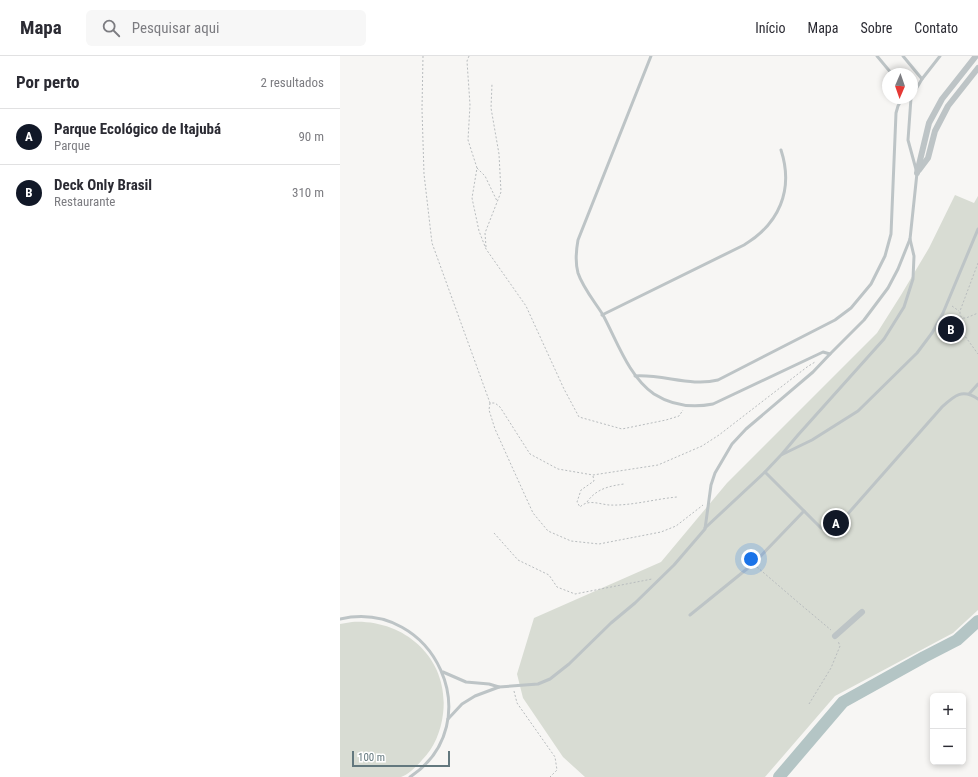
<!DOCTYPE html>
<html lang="pt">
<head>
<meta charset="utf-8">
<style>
  :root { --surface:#fff; --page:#f7f7f7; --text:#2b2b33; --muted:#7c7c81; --line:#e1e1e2; --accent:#111827 }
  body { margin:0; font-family:"Roboto Condensed",sans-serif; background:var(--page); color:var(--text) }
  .controls { position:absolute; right:12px; bottom:12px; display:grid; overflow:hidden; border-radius:6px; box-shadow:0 2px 6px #0003 }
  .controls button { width:36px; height:36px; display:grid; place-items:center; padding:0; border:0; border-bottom:1px solid var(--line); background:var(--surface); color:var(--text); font:20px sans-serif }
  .compass { position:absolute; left:542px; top:12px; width:36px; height:36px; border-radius:50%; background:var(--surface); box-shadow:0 2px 6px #0003; rotate:182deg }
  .scale { position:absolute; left:12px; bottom:10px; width:98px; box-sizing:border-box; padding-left:4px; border:2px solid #63787e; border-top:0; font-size:11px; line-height:14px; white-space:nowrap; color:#63787e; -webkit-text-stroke:3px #fff; paint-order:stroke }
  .you { position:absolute; left:411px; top:503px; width:14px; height:14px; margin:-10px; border:3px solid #fff; border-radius:50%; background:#1a73e8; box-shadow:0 0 0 6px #1a73e833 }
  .badge { display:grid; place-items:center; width:26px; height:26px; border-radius:50%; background:var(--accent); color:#fff; font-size:13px; font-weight:700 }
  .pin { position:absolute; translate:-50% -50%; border:2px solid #fff; box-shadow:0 1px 4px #0006 }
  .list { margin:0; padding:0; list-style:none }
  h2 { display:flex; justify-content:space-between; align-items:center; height:52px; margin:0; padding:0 16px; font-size:17px }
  h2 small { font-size:13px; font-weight:400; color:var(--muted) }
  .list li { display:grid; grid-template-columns:26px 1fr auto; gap:12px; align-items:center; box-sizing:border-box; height:56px; padding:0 16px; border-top:1px solid var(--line) }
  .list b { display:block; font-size:15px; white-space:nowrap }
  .list p { margin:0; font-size:13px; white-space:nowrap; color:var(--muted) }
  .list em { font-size:13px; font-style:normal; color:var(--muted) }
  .icon { flex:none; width:22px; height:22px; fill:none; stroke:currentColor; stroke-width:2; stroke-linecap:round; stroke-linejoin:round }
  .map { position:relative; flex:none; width:638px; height:721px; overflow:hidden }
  header { display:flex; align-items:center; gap:24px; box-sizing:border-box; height:56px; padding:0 20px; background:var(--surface); border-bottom:1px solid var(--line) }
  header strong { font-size:19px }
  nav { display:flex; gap:22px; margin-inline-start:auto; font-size:14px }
  .search { width:280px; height:36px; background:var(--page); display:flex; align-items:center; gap:10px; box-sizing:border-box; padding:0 14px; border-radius:6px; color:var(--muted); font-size:15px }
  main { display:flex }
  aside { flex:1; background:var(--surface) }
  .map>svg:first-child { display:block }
  .green { fill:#d8dcd3 }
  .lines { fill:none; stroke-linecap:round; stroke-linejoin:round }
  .river { stroke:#b4c5c5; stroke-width:12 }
  .path { stroke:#b8bcbe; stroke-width:1; stroke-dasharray:2 2; stroke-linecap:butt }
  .service { stroke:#bdc4c6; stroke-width:3 }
  .minor { stroke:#bdc4c6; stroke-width:6 }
</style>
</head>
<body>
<header>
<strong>Mapa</strong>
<div class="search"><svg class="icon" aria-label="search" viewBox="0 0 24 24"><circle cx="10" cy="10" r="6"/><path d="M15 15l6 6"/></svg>Pesquisar aqui</div>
<nav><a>Início</a><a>Mapa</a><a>Sobre</a><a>Contato</a></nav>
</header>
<main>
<aside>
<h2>Por perto<small>2 resultados</small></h2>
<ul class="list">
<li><span class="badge">A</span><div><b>Parque Ecológico de Itajubá</b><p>Parque</p></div><em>90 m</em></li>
<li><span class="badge">B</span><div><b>Deck Only Brasil</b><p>Restaurante</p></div><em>310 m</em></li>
</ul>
</aside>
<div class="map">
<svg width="638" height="721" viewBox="0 0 638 721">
  <rect width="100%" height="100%" fill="#f7f6f4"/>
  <g class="green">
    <polygon points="615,139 634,147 638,140 638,554 613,577 495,640 425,721 245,721 223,701 183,642 177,618 194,562 321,506 387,427 537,277 561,239 589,192"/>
    <path d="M12,566C65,563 110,603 103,658C101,675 94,692 82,704C77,710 68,719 61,721C55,721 48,721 43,721C28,721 14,721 0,721V568Z"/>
  </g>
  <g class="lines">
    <polyline class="river" points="439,721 503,646 584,601 617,584 638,565"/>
    <g class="path">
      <polyline points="83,0 82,53 84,118 92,187 150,347 155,347 160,351 190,398 218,413 253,419 318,409 362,390 379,379 467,311 475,306"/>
      <polyline points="129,0 127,5 130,49 128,84 137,112 132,142 139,175 146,193 186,250 224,333 239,361 282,373 326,364 339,360 343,354"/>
      <polyline points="137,112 145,120 157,145"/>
      <polyline points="146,191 145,177 161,136 159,98 151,52 152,28"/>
      <polyline points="638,207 620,255 620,259 622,262 626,262 638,257"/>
      <polyline points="612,250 619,255"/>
      <polyline points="622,262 621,272 622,276 638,298"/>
      <polyline points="150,347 149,354 155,373 173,413 193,457 208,475 231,485 259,488 321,476 336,470 363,449"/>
      <path d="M253,420L254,425L241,434L237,446L240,451C248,443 259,448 269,449C291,450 315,443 337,441"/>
      <path d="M247,446C256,433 269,430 284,428"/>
      <polyline points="154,477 178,504 209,519 217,531 235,538 312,523"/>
      <polyline points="417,511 460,548 491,574"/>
      <polyline points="174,635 177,647 215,701 217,714 210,721"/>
      <polyline points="469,648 491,612 500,590 498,585"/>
    </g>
    <g class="service">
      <path d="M311,0L238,184C236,195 235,206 238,217C243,232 255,246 263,259C277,285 289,321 314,338C333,350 353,352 373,348L483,296L490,298"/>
      <polyline points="537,0 552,18"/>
      <polyline points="563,0 582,23"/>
      <polyline points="572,40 582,23 600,0"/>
      <path d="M262,259L404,189C439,168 454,134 441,94"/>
      <path d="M295,320C323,318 351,331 378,324L495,264L511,252L531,228L545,200L551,178L556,57L558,50L562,43L567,42"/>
      <polyline points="629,338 638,328"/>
      <polyline points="442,398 458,379 544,283 564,251 573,223 574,200 570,183"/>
      <path d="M425,416L481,472C488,475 492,474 498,469L602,351C614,340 622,332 638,343"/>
      <polyline points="365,472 425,416 441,399 472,384 518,355 577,297 592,277 603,257 638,173"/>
      <polyline points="350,559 413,508 464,455"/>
      <path d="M0,563C94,542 151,667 70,721"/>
      <polyline points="103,616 126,626 149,628 159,631"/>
      <polyline points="108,663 122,648 135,640 159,631 198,628 210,623 229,608 271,567 295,547 334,509 365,473 371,429 375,417 392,388 406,373 473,316 490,298 524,264 548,232 558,213 570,183 577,117 568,84 571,42"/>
    </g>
    <g class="minor">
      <polyline points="579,114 588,102 595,75 608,50 638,12"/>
      <polyline points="577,117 589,67 602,43 636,0"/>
      <polyline points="495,580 522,556"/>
    </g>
  </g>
</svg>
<div class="controls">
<button>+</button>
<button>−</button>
</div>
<svg class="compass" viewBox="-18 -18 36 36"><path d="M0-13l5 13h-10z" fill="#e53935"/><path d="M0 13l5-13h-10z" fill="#7c7c81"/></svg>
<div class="scale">100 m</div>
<div class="you"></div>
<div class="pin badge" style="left:496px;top:467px">A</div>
<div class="pin badge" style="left:611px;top:273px">B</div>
</div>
</main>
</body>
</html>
